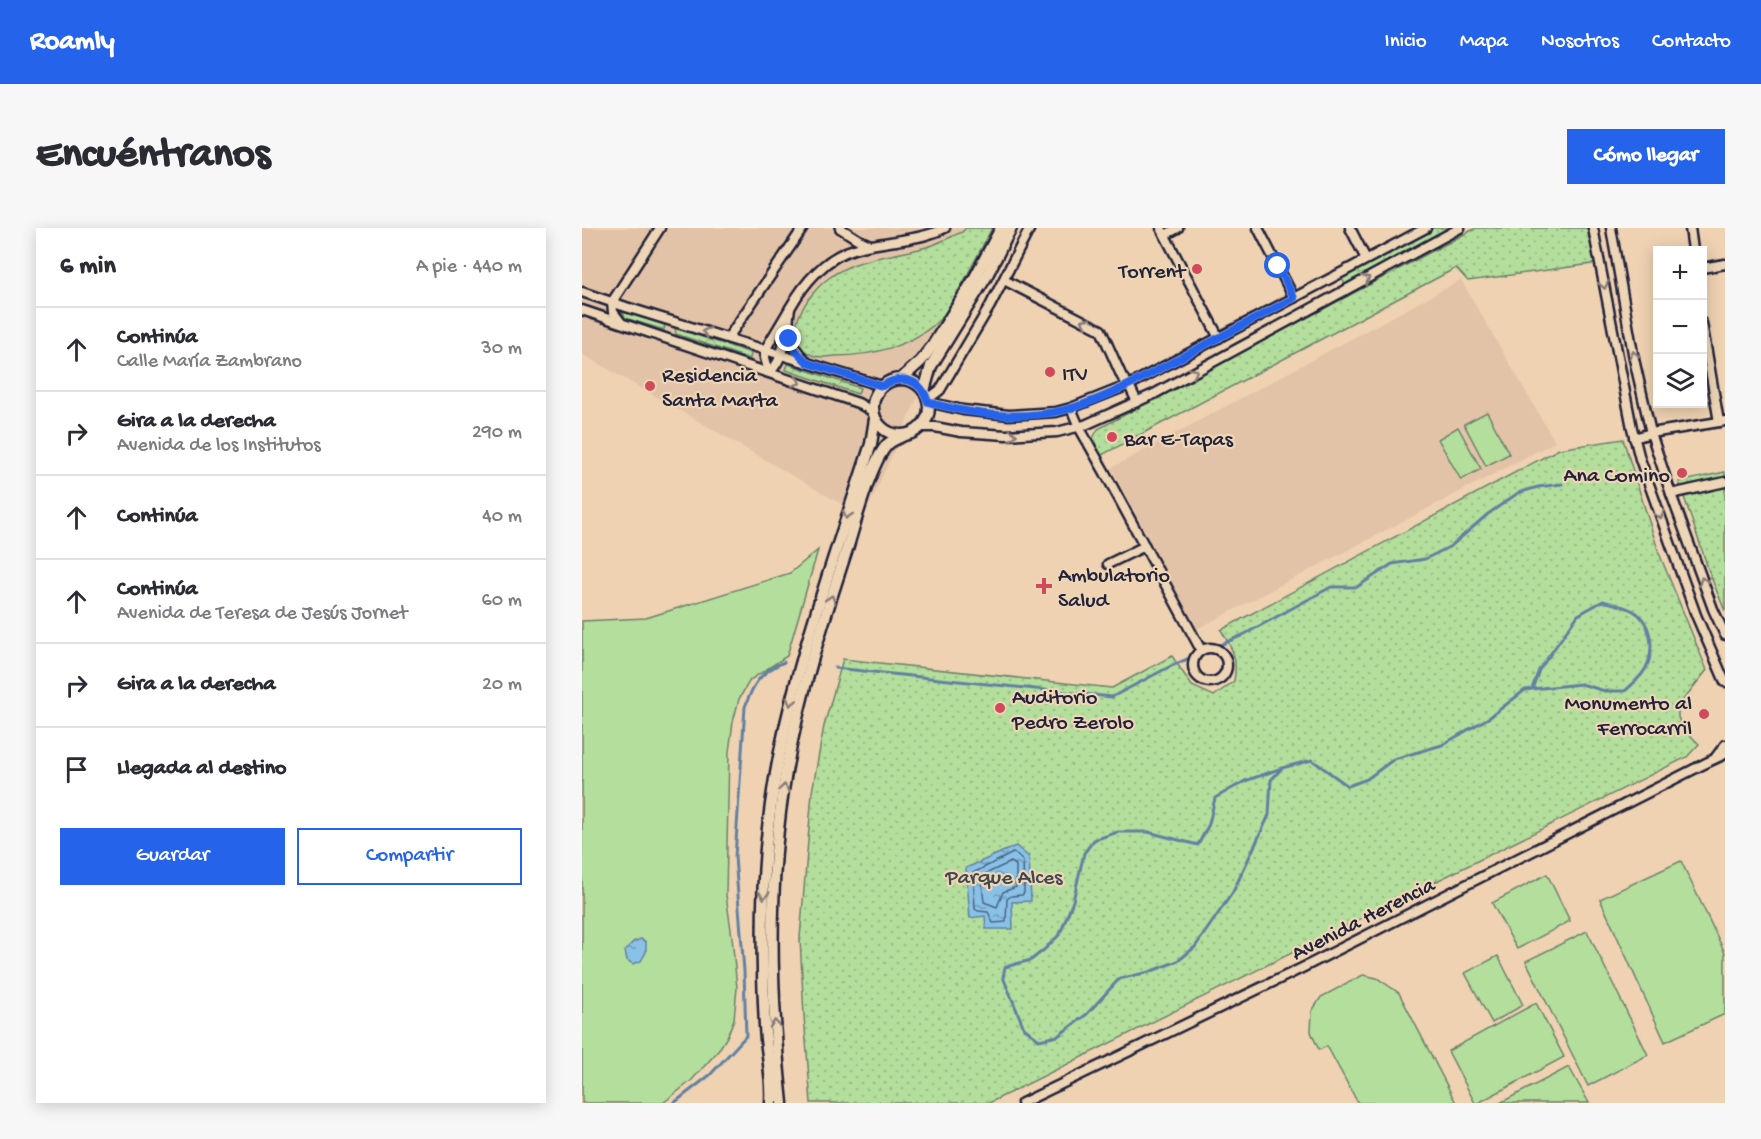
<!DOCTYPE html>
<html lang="es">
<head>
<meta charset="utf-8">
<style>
  :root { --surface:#fff; --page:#f7f7f7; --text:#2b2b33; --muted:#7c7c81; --line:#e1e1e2; --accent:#2563eb }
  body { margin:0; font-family:"Gochi Hand",sans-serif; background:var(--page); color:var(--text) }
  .controls { position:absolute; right:18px; top:18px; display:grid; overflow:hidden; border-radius:0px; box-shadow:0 3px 15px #0003 }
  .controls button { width:54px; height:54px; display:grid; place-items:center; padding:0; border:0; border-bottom:2px solid var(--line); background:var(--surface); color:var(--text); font:30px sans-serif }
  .stop { position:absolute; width:18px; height:18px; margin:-14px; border:4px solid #2563eb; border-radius:50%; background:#fff }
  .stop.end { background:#2563eb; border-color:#fff; box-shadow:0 2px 6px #0008 }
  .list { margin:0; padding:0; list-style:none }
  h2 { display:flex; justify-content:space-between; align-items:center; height:78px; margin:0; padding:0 24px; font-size:26px }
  h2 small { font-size:20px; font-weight:400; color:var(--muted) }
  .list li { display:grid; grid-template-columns:39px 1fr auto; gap:18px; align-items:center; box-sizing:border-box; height:84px; padding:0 24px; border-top:2px solid var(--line) }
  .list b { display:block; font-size:22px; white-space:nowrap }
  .list p { margin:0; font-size:20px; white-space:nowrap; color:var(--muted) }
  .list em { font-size:20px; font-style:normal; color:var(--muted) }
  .actions { display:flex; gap:12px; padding:18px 24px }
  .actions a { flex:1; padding:14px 0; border:2px solid var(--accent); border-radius:0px; text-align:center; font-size:21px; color:var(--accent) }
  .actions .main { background:var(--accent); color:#fff }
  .icon { flex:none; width:33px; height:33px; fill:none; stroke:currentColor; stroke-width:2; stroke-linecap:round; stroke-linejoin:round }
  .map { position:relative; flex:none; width:1143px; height:875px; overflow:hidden; border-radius:0px }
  header { display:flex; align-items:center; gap:36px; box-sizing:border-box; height:84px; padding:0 30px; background:var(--accent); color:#fff }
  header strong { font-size:28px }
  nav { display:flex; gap:33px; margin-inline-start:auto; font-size:21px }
  .intro { display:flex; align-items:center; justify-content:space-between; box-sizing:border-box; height:144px; padding:0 36px }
  h1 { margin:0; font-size:42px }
  .button { padding:15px 27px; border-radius:0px; background:var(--accent); color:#fff; font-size:21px; font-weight:700 }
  main { display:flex; gap:36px; padding:0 36px }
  aside { flex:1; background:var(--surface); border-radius:0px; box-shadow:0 3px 15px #0003 }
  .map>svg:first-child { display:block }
  .built { fill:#e2c3a7 }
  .green { fill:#b4de9b; stroke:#6b806b; stroke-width:1.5 }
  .forest { fill:url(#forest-crowns); stroke:#6b806b; stroke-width:1.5 }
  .park { fill:url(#park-dots); stroke:#6b806b; stroke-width:1.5 }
  .water { fill:url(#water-ripples); stroke:#6081a2; stroke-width:1.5 }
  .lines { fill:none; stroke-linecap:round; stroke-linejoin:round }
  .shore { stroke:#4b6280; stroke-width:1.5 }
  .stream { stroke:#6081a2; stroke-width:3 }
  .minor-casing { stroke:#22223b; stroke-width:13 }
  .tertiary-casing { stroke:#22223b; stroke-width:15 }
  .minor { stroke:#edd5b5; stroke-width:8 }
  .tertiary { stroke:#edd5b5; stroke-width:10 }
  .oneway { stroke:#887c78 }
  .route { stroke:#2563eb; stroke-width:8 }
  .poi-dot { fill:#d1495b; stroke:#edd5b5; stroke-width:2 }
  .labels { text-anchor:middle; stroke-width:4.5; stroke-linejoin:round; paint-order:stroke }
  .poi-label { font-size:22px; fill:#22223b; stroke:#edd5b5; text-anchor:start }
  .park-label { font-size:22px; fill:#3f484e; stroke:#edd5b5 }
  .street-label { font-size:22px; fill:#22223b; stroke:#edd5b5 }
</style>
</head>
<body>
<header>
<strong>Roamly</strong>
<nav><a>Inicio</a><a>Mapa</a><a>Nosotros</a><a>Contacto</a></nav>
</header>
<div class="intro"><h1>Encuéntranos</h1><a class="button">Cómo llegar</a></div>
<main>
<aside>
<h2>6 min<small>A pie · 440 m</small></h2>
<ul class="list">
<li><svg class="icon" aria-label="ahead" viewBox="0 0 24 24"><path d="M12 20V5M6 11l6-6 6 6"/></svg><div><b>Continúa</b><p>Calle María Zambrano</p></div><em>30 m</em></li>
<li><svg class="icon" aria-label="right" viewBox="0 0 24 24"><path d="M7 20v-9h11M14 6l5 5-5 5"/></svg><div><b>Gira a la derecha</b><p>Avenida de los Institutos</p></div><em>290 m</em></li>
<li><svg class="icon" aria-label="ahead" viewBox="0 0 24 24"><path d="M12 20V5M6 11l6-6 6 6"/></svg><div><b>Continúa</b></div><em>40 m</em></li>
<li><svg class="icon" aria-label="ahead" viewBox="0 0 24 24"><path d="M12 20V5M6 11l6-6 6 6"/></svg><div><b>Continúa</b><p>Avenida de Teresa de Jesús Jornet</p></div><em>60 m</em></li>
<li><svg class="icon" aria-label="right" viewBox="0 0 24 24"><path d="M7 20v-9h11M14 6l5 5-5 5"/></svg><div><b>Gira a la derecha</b></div><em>20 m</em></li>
<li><svg class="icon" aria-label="arrive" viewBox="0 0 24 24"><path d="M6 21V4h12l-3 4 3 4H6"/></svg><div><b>Llegada al destino</b></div></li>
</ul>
<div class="actions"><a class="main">Guardar</a><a>Compartir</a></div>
</aside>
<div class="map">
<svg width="1143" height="875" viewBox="0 0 1143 875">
  <defs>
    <pattern id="forest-crowns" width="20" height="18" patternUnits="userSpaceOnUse" patternTransform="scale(1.5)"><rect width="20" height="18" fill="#b4de9b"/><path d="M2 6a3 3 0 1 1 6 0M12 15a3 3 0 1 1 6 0" fill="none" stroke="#9abe86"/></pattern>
    <pattern id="park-dots" width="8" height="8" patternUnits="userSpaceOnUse" patternTransform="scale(1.5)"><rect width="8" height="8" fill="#b4de9b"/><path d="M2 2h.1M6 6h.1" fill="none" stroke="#9abe86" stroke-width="1.8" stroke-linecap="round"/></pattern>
    <pattern id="water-ripples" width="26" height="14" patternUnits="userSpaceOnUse" patternTransform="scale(1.5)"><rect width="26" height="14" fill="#89c1e7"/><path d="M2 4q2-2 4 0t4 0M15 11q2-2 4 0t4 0" fill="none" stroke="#709cbc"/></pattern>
  </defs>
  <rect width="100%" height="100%" fill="#efd2b2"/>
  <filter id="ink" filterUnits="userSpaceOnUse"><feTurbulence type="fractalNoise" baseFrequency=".0167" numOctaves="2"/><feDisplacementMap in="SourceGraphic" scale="12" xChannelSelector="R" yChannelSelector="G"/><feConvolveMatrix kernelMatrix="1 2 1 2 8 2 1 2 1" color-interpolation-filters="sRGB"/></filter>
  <g filter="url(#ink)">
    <g class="built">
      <polygon points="0,0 412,0 282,289 0,126"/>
      <polygon points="879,52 973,214 615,401 529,240"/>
    </g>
    <g class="green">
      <polygon points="905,184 927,226 904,238 882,196"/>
      <polygon points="876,199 899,241 879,252 856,211"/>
      <polygon points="236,322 205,428 168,452 157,471 151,494 147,524 144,667 150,709 155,760 152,791 145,809 136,823 109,853 81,875 0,875 0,393 64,390 208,345"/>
      <polygon points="1099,633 1143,725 1143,786 1083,814 1018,671"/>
      <polygon points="965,646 988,693 935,721 910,675"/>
      <polygon points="1005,703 1066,827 1006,858 944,733"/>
      <polygon points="916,728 941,777 910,795 883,745"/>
      <polygon points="781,747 795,750 817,765 874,875 776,875 745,818 737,822 729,804 730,783 739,769"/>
      <polygon points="954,775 982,829 896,875 893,875 866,823"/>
      <polygon points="987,839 1007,875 918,875"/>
    </g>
    <g class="forest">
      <polygon points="40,82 83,97 82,102 43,90"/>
      <polygon points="93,100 169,125 168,131 94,106"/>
      <polygon points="206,136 278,160 276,166 204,142"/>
    </g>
    <g class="park">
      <path d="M384,0H410C397,24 385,49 371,72C367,77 365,83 361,88C335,117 291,128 253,128C246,129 237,130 230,127C193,111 227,64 247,50C277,27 316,29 351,17C361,13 370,8 380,4Z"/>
      <polygon points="844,0 878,0 765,61 758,46"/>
      <polygon points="894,0 1011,0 1017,35 886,53 874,40 518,228 511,210 516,201"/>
      <path d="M1041,211L1077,325L1125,442L1096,478V489L1100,499L1117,516L1105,529L407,875H229L222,788L218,710L230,564L242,498L261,431L530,460L590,428L610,458L632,468L652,453C656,430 651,422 639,402L977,221Z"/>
      <polygon points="1143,244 1143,383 1129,349 1097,254"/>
    </g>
    <g class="water">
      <polygon points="434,618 447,629 449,673 430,674 431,701 404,701 403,688 388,690 384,640"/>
      <polygon points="59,711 64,714 64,724 59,733 51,736 45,732 43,723 51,714"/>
    </g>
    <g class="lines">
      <g class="shore">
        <polygon points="431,625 434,626 441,633 442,665 440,667 429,668 425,671 424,694 411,695 406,684 396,683 393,681 391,645"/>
        <polygon points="429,634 434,637 434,659 421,664 415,679 402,674 399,648"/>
      </g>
      <g class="stream">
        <polyline points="253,440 530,469 587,439 661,407 749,359 775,359 810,336 843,331 869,318 906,286 936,265 956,259 980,256"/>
        <path d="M700,540L689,552L687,587L651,664L613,719L596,733L567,744L537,751L505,786L476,808L457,812L442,800L421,749L423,739L449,732L463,721L478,706L491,673L502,625L512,612L536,604H566L616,617L627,596L633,570L663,553L700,540L730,532L766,558L785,551L812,531L860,517L908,489L943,462L950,461L957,442L996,387L1021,373C1032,376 1048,379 1056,386C1072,401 1073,429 1060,446C1055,452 1049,458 1043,463H1023L999,456L950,461"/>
        <path d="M92,875L128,847L164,808L162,743L153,629L163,479C171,456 178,444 202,434"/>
      </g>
      <g class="minor-casing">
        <g id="minor">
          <polyline points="258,0 277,12 288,17"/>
          <polyline points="579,0 637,110"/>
          <polyline points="676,0 712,70"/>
          <polyline points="768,0 784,31"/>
          <polyline points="1011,0 1050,200 1058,231 1114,387 1143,454"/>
          <polyline points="1029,0 1052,131 1069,205 1089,266 1131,381 1143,407"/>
          <polyline points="1108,0 1111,22"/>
          <polyline points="583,7 596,0"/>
          <polyline points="1120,40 1143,36"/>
          <polyline points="422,52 519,102 540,149 547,157 555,174"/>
          <polyline points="0,64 44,79 300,158"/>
          <path d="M208,80C222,55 244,29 272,21C285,17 300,15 314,13C331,10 347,8 363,0"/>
          <polyline points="0,82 276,175 290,183"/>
          <polyline points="38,93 31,84 30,74 78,0"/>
          <polyline points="1120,95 1137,194"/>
          <path d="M206,98C201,114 201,134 187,144L183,130V122L208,80C204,104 206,115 224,133"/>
          <polyline points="146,110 221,0"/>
          <polyline points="346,171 358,162 408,78 448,0"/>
          <polyline points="346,174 381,182 427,187 474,184 489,180 547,157 844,0"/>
          <polyline points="489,180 497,199 522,243 619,422"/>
          <polyline points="338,199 353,199 379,204 424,207 475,204 503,197 572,166 878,0"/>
          <polyline points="1052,210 1069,205 1143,193"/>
          <polyline points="1089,266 1143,254"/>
          <polyline points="526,336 563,318"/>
          <circle cx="628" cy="437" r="17"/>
          <polyline points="1134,529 1143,517"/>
          <polyline points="440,875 720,740 1126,534 1143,526"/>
        </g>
      </g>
      <g class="tertiary-casing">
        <g id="tertiary">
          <circle cx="319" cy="179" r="28"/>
          <polyline points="319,151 339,133 351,117 391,53 419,0"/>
          <polyline points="342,163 349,138 404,49 429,0"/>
          <path d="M189,875C191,849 184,824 183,798C180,739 179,679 184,620C196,480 246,349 289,216L293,191"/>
          <path d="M200,875C188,765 185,653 204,544C217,468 241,394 265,321C273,296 289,232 306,216C310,212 317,210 322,207"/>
        </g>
      </g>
      <use href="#minor" class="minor"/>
      <use href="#tertiary" class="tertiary"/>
    </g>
    <defs><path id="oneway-chevron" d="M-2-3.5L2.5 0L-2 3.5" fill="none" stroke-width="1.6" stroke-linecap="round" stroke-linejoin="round" transform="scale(1.5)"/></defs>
    <g class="oneway">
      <use href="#oneway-chevron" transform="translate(784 51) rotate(-28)"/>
      <use href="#oneway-chevron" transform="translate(1022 57) rotate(79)"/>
      <use href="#oneway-chevron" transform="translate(503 94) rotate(-153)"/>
      <use href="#oneway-chevron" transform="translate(124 104) rotate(-163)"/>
      <use href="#oneway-chevron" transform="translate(1052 127) rotate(-101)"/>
      <use href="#oneway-chevron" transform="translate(612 144) rotate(-28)"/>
      <use href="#oneway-chevron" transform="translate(215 154) rotate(19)"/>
      <use href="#oneway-chevron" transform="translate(431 207) rotate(-2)"/>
      <use href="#oneway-chevron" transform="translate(265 287) rotate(108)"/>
      <use href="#oneway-chevron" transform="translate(1078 287) rotate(70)"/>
      <use href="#oneway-chevron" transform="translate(1121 353) rotate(-110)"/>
      <use href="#oneway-chevron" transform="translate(249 371) rotate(-73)"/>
      <use href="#oneway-chevron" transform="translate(209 474) rotate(104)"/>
      <use href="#oneway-chevron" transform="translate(202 560) rotate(-82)"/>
      <use href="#oneway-chevron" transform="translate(182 667) rotate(92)"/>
      <use href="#oneway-chevron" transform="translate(193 796) rotate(-93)"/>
    </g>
  </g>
  <g class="lines" filter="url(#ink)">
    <path class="route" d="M207,111L214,123L226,135L300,158C320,146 339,151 346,174C387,186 435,192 478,183C515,175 553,154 587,136C629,114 671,92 712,70L696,38"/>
  </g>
  <g class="poi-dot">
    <circle cx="615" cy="41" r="6"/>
    <circle cx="468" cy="144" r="6"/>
    <circle cx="68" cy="158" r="6"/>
    <circle cx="530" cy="209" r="6"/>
    <circle cx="1100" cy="245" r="6"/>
    <path d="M459 349h6v6h6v6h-6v6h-6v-6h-6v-6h6z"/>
    <circle cx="418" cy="480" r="6"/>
    <circle cx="1122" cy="486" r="6"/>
  </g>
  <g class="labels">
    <g class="poi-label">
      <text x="603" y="49" text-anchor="end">Torrent</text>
      <text x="480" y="152">ITV</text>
      <text x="80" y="153">Residencia<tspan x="80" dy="25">Santa Marta</tspan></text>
      <text x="542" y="217">Bar E-Tapas</text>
      <text x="1088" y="253" text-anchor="end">Ana Comino</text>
      <text x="476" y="353">Ambulatorio<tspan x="476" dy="25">Salud</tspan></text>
      <text x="430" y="475">Auditorio<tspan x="430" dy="25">Pedro Zerolo</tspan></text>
      <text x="1110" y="481" text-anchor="end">Monumento al<tspan x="1110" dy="25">Ferrocarril</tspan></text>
    </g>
    <g class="park-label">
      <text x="422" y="655">Parque Alces</text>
    </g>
    <g class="street-label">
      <text transform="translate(780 689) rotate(-27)" y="8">Avenida Herencia</text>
    </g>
  </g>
</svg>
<div class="controls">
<button>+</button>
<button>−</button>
<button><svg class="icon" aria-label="layers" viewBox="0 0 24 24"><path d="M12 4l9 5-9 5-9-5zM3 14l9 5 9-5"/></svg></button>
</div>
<div class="stop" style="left:696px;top:38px"></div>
<div class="stop end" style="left:207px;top:111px"></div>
</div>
</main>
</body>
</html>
